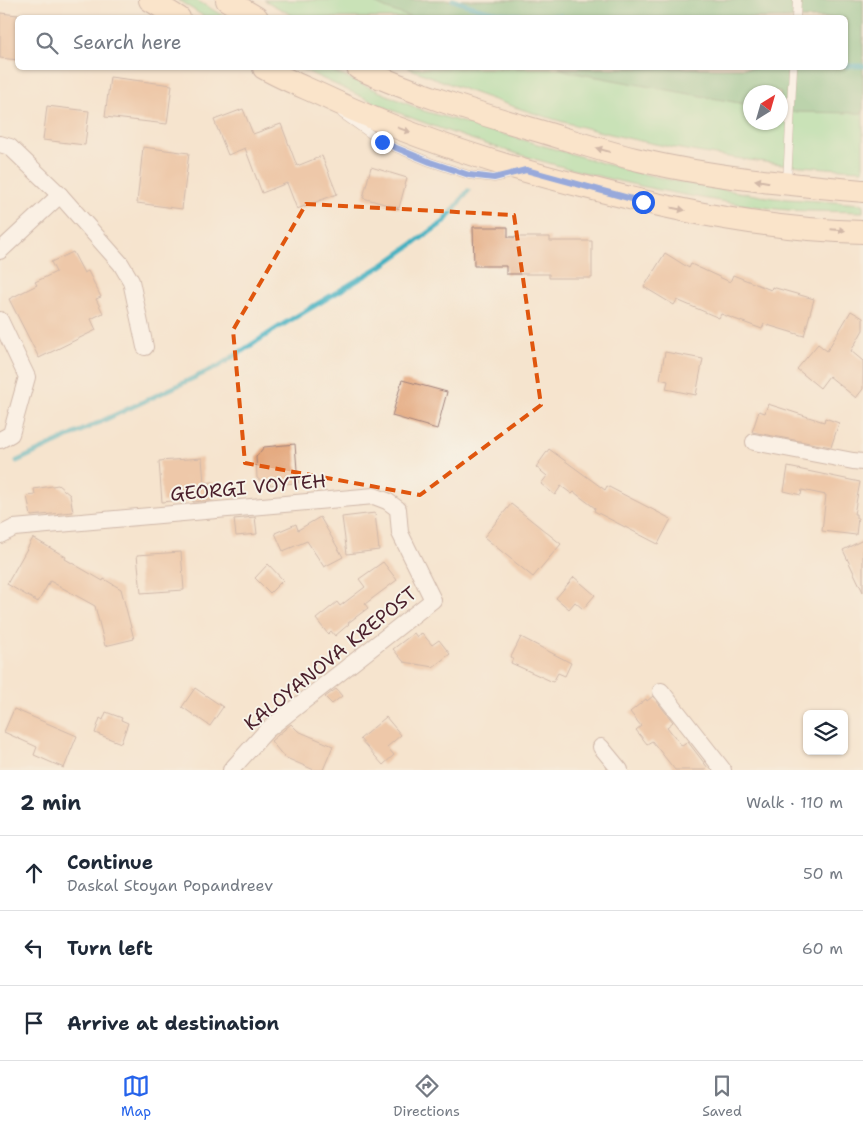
<!DOCTYPE html>
<html lang="en">
<head>
<meta charset="utf-8">
<style>
  :root { --surface:#fff; --page:#f6f6f7; --text:#1f2937; --muted:#747a83; --line:#e0e1e3; --accent:#2563eb }
  body { margin:0; font-family:"Shantell Sans",sans-serif; background:var(--page); color:var(--text) }
  .controls { position:absolute; right:15px; bottom:15px; display:grid; overflow:hidden; border-radius:8px; box-shadow:0 1px 4px #0004 }
  .controls button { width:45px; height:45px; display:grid; place-items:center; padding:0; border:0; border-bottom:1px solid var(--line); background:var(--surface); color:var(--text); font:25px sans-serif }
  .compass { position:absolute; left:743px; top:85px; width:45px; height:45px; border-radius:50%; background:var(--surface); box-shadow:0 1px 4px #0004; rotate:37deg }
  .stop { position:absolute; width:15px; height:15px; margin:-11px; border:4px solid #2563eb; border-radius:50%; background:#fff }
  .stop.end { background:#2563eb; border-color:#fff; box-shadow:0 1px 5px #0008 }
  .list { margin:0; padding:0; list-style:none }
  h2 { display:flex; justify-content:space-between; align-items:center; height:65px; margin:0; padding:0 20px; font-size:21px }
  h2 small { font-size:16px; font-weight:400; color:var(--muted) }
  .list li { display:grid; grid-template-columns:32px 1fr auto; gap:15px; align-items:center; box-sizing:border-box; height:75px; padding:0 20px; border-top:1px solid var(--line) }
  .list b { display:block; font-size:19px; white-space:nowrap }
  .list p { margin:0; font-size:16px; white-space:nowrap; color:var(--muted) }
  .list em { font-size:16px; font-style:normal; color:var(--muted) }
  .icon { flex:none; width:28px; height:28px; fill:none; stroke:currentColor; stroke-width:2; stroke-linecap:round; stroke-linejoin:round }
  .map { position:relative; flex:none; width:863px; height:770px; overflow:hidden }
  .search { position:absolute; background:var(--surface); box-shadow:0 1px 4px #0004; left:15px; right:15px; top:15px; height:55px; display:flex; align-items:center; gap:12px; box-sizing:border-box; padding:0 18px; border-radius:8px; color:var(--muted); font-size:19px }
  .sheet { height:290px; background:var(--surface) }
  nav { display:flex; justify-content:space-around; align-items:center; box-sizing:border-box; height:70px; border-top:1px solid var(--line); background:var(--surface); font-size:14px; color:var(--muted) }
  nav a { display:grid; justify-items:center; gap:2px }
  nav .on { color:var(--accent) }
  .map>svg:first-child { display:block }
  .green { fill:#93df9c; stroke:#6e7f64; fill-rule:evenodd }
  .forest { fill:#76be84; stroke:#606e58 }
  .lines { fill:none; stroke-linecap:round; stroke-linejoin:round }
  .stream { stroke:#44b1c1; stroke-width:5 }
  .building { fill:#e4a77d }
  .lane-casing { stroke:#a0827c; stroke-width:9 }
  .street-casing { stroke:#a0827c; stroke-width:18 }
  .secondary-casing { stroke:#a0827c; stroke-width:24 }
  .lane { stroke:#fff; stroke-width:8 }
  .street { stroke:#fff; stroke-width:16 }
  .secondary { stroke:#ffe4c6; stroke-width:22 }
  .oneway { fill:#a48278 }
  .route { stroke:#2563eb; stroke-width:6 }
  .marked { fill:none; stroke:#e0560e; stroke-width:4; stroke-dasharray:10 6; stroke-linejoin:round }
  .labels { text-anchor:middle; stroke-width:4; stroke-linejoin:round; paint-order:stroke }
  .street-label { font-size:19px; fill:#4a1f2b; stroke:#f7f3e8 }
</style>
</head>
<body>
<div class="map">
<svg width="863" height="770" viewBox="0 0 863 770">
  <rect width="100%" height="100%" fill="#f7f3e8"/>
  <filter id="ink" filterUnits="userSpaceOnUse"><feTurbulence type="fractalNoise" baseFrequency=".02" numOctaves="2"/><feDisplacementMap in="SourceGraphic" scale="10" xChannelSelector="R" yChannelSelector="G"/><feConvolveMatrix kernelMatrix="1 2 1 2 8 2 1 2 1" color-interpolation-filters="sRGB"/></filter>
  <filter id="wash" filterUnits="userSpaceOnUse"><feTurbulence type="fractalNoise" baseFrequency=".0096" numOctaves="4" result="noise"/><feDisplacementMap in="SourceGraphic" scale="20" xChannelSelector="R" yChannelSelector="G"/><feGaussianBlur stdDeviation="1.12" result="paint"/><feColorMatrix in="noise" values="0 0 0 0 0 0 0 0 0 0 0 0 0 0 0 0 0 1.4 0 .05"/><feComposite in="paint" operator="in"/></filter>
  <g filter="url(#wash)">
    <rect width="100%" height="100%" fill="#f5e4ce"/>
    <g class="green">
      <polygon points="178,0 196,0 225,17 205,17"/>
      <path d="M264,0H863V170C763,166 663,149 567,123C513,108 460,88 408,68H846V18H297ZM750,92H780V122H750Z"/>
      <path d="M299,68H325L424,111L630,171L685,183L773,198L863,204V212C832,211 799,212 768,208C649,193 530,162 417,120C377,105 338,85 299,68Z"/>
    </g>
    <polygon class="forest" points="369,0 863,0 863,113 791,112 781,110 780,92 750,92 750,105 575,73 557,68 846,68 846,18 412,18 385,8"/>
    <g class="lines">
      <g class="stream">
        <path d="M453,0C493,15 517,16 560,16"/>
        <polyline points="846,66 863,66"/>
        <polyline points="17,461 217,367 282,325 383,265 444,222 468,191"/>
      </g>
    </g>
    <g id="blocks">
      <g class="building">
        <polygon points="0,13 18,15 18,60 0,58"/>
        <polygon points="110,77 172,85 167,124 105,117"/>
        <polygon points="47,106 89,111 85,145 43,140"/>
        <polygon points="243,109 253,134 281,124 297,166 322,156 337,194 297,209 287,183 262,193 245,148 228,155 214,120"/>
        <polygon points="143,147 189,153 182,209 137,203"/>
        <polygon points="371,167 407,178 399,208 363,198"/>
        <polygon points="473,227 508,227 508,237 550,237 550,241 592,241 592,278 549,278 549,274 506,274 506,266 474,266"/>
        <polygon points="73,252 84,273 88,271 101,297 96,299 103,313 91,319 96,330 39,358 9,299 37,285 35,282 56,272 51,262"/>
        <polygon points="665,253 689,268 691,264 730,282 733,275 771,290 772,287 814,299 804,336 764,324 762,329 721,314 719,318 677,300 674,305 644,287"/>
        <polygon points="851,311 863,318 863,330 851,351 863,361 863,389 856,398 829,376 820,388 797,369 818,344 827,351"/>
        <polygon points="665,352 703,359 696,395 666,389 668,381 660,379"/>
        <polygon points="402,380 447,392 437,429 392,416"/>
        <polygon points="768,404 824,422 825,418 839,423 831,447 752,432 759,411 765,413"/>
        <polygon points="295,444 298,483 266,485 257,478 256,457 264,447"/>
        <polygon points="549,449 605,490 607,486 671,519 658,544 594,511 595,508 574,492 572,494 561,486 555,495 541,484 547,476 536,467"/>
        <polygon points="202,458 204,483 213,482 214,500 193,502 193,499 162,502 159,461"/>
        <polygon points="788,467 860,482 854,514 856,514 856,518 858,518 856,535 822,531 826,495 802,490 801,495 784,491"/>
        <polygon points="58,485 70,495 73,512 31,516 27,496 35,495 34,489"/>
        <polygon points="511,504 561,544 533,577 484,537"/>
        <polygon points="375,513 379,550 347,554 342,517"/>
        <polygon points="255,517 257,534 236,536 234,519"/>
        <polygon points="320,517 343,557 324,567 307,541 283,551 275,533 296,524 298,530"/>
        <polygon points="33,538 66,557 65,559 103,581 104,579 121,589 134,639 105,646 95,606 50,581 38,602 7,584"/>
        <polygon points="863,540 863,592 843,550"/>
        <polygon points="181,552 184,590 141,593 137,555"/>
        <polygon points="383,562 397,580 365,604 368,608 348,623 349,624 335,636 331,631 328,634 316,619 337,602 340,606 365,587 359,579"/>
        <polygon points="268,564 283,580 270,593 255,578"/>
        <polygon points="574,577 595,595 583,609 575,602 569,609 556,598"/>
        <polygon points="414,633 417,637 422,633 432,645 439,640 450,654 433,667 404,662 393,649"/>
        <polygon points="521,637 571,663 565,676 558,673 553,682 511,663 513,658 511,657"/>
        <polygon points="195,688 223,707 210,726 182,707"/>
        <polygon points="336,689 342,696 332,704 325,697"/>
        <polygon points="653,696 673,722 667,727 682,746 688,742 708,768 705,770 675,770 652,741 647,744 636,730 641,726 630,712 646,699 647,701"/>
        <polygon points="14,709 77,736 64,768 34,755 37,747 4,732"/>
        <polygon points="106,712 122,718 121,720 128,723 121,743 95,733 100,718 103,720"/>
        <polygon points="386,717 401,735 387,747 394,755 383,765 360,739"/>
        <polygon points="291,724 298,731 333,746 323,770 314,770 284,757 271,741"/>
      </g>
    </g>
  </g>
  <g filter="url(#ink)">
    <use href="#blocks" fill-opacity="0" stroke="#a0827c" stroke-width="1"/>
    <g class="lines">
      <g class="lane-casing">
        <g id="lane">
          <polyline points="796,18 797,0"/>
          <polyline points="342,114 382,142 430,162 469,175 494,178 512,174"/>
          <polyline points="787,182 793,68"/>
        </g>
      </g>
      <g class="street-casing">
        <g id="street">
          <polyline points="0,144 10,147 60,195 121,264 131,281 145,347"/>
          <polyline points="0,251 60,195"/>
          <polyline points="0,320 27,377 11,434 0,440"/>
          <polyline points="754,442 853,461 863,462"/>
          <polyline points="0,535 14,528 374,496 387,501 398,509 400,533 433,600 267,730 231,770"/>
          <polyline points="661,691 723,770"/>
          <polyline points="601,747 620,770"/>
        </g>
      </g>
      <g class="secondary-casing">
        <g id="secondary">
          <polyline points="150,0 179,18"/>
          <polyline points="227,0 257,18"/>
          <path d="M264,68C285,80 309,89 332,100C416,139 504,167 594,189C682,212 772,230 863,232"/>
          <path d="M358,68C413,93 471,111 529,128C564,138 599,150 635,159C709,177 787,184 863,191"/>
        </g>
      </g>
      <use href="#lane" class="lane"/>
      <use href="#street" class="street"/>
      <use href="#secondary" class="secondary"/>
    </g>
    <defs><path id="oneway-solid" d="M-6-.8H1V-3.2L6.5 0L1 3.2V.8H-6Z" transform="scale(1.25)"/></defs>
    <g class="oneway">
      <use href="#oneway-solid" transform="translate(404 130) rotate(20)"/>
      <use href="#oneway-solid" transform="translate(603 150) rotate(-164)"/>
      <use href="#oneway-solid" transform="translate(762 181) rotate(-171)"/>
      <use href="#oneway-solid" transform="translate(678 209) rotate(11)"/>
      <use href="#oneway-solid" transform="translate(838 230) rotate(5)"/>
    </g>
  </g>
  <g class="lines" filter="url(#ink)">
    <polyline class="route" points="382,142 430,162 469,175 494,178 526,170 643,202"/>
  </g>
  <path d="M0 0H863V770H0ZM306,204L514,215L541,405L420,495L245,463L233,330Z" fill="#f5e4ce" fill-opacity=".55" fill-rule="evenodd"/>
  <path class="marked" d="M306,204L514,215L541,405L420,495L245,463L233,330Z"/>
  <g class="labels">
    <g class="street-label">
      <text transform="translate(248 487) rotate(-5)" y="7">GEORGI VOYTEH</text>
      <text transform="translate(330 658) rotate(-39)" y="7">KALOYANOVA KREPOST</text>
    </g>
  </g>
</svg>
<div class="controls">
<button><svg class="icon" aria-label="layers" viewBox="0 0 24 24"><path d="M12 4l9 5-9 5-9-5zM3 14l9 5 9-5"/></svg></button>
</div>
<svg class="compass" viewBox="-18 -18 36 36"><path d="M0-13l5 13h-10z" fill="#e53935"/><path d="M0 13l5-13h-10z" fill="#747a83"/></svg>
<div class="stop" style="left:643px;top:202px"></div>
<div class="stop end" style="left:382px;top:142px"></div>
<div class="search"><svg class="icon" aria-label="search" viewBox="0 0 24 24"><circle cx="10" cy="10" r="6"/><path d="M15 15l6 6"/></svg>Search here</div>
</div>
<section class="sheet">
<h2>2 min<small>Walk · 110 m</small></h2>
<ul class="list">
<li><svg class="icon" aria-label="ahead" viewBox="0 0 24 24"><path d="M12 20V5M6 11l6-6 6 6"/></svg><div><b>Continue</b><p>Daskal Stoyan Popandreev</p></div><em>50 m</em></li>
<li><svg class="icon" aria-label="left" viewBox="0 0 24 24"><path d="M17 20v-9H6M10 6l-5 5 5 5"/></svg><div><b>Turn left</b></div><em>60 m</em></li>
<li><svg class="icon" aria-label="arrive" viewBox="0 0 24 24"><path d="M6 21V4h12l-3 4 3 4H6"/></svg><div><b>Arrive at destination</b></div></li>
</ul>
</section>
<nav>
<a class="on"><svg class="icon" aria-label="map" viewBox="0 0 24 24"><path d="M3 6l6-2 6 2 6-2v14l-6 2-6-2-6 2zM9 4v14M15 6v14"/></svg>Map</a>
<a><svg class="icon" aria-label="directions" viewBox="0 0 24 24"><path d="M12 3l9 9-9 9-9-9zM9 14v-3h6M13 9l2 2-2 2"/></svg>Directions</a>
<a><svg class="icon" aria-label="saved" viewBox="0 0 24 24"><path d="M7 4h10v16l-5-4-5 4z"/></svg>Saved</a>
</nav>
</body>
</html>
